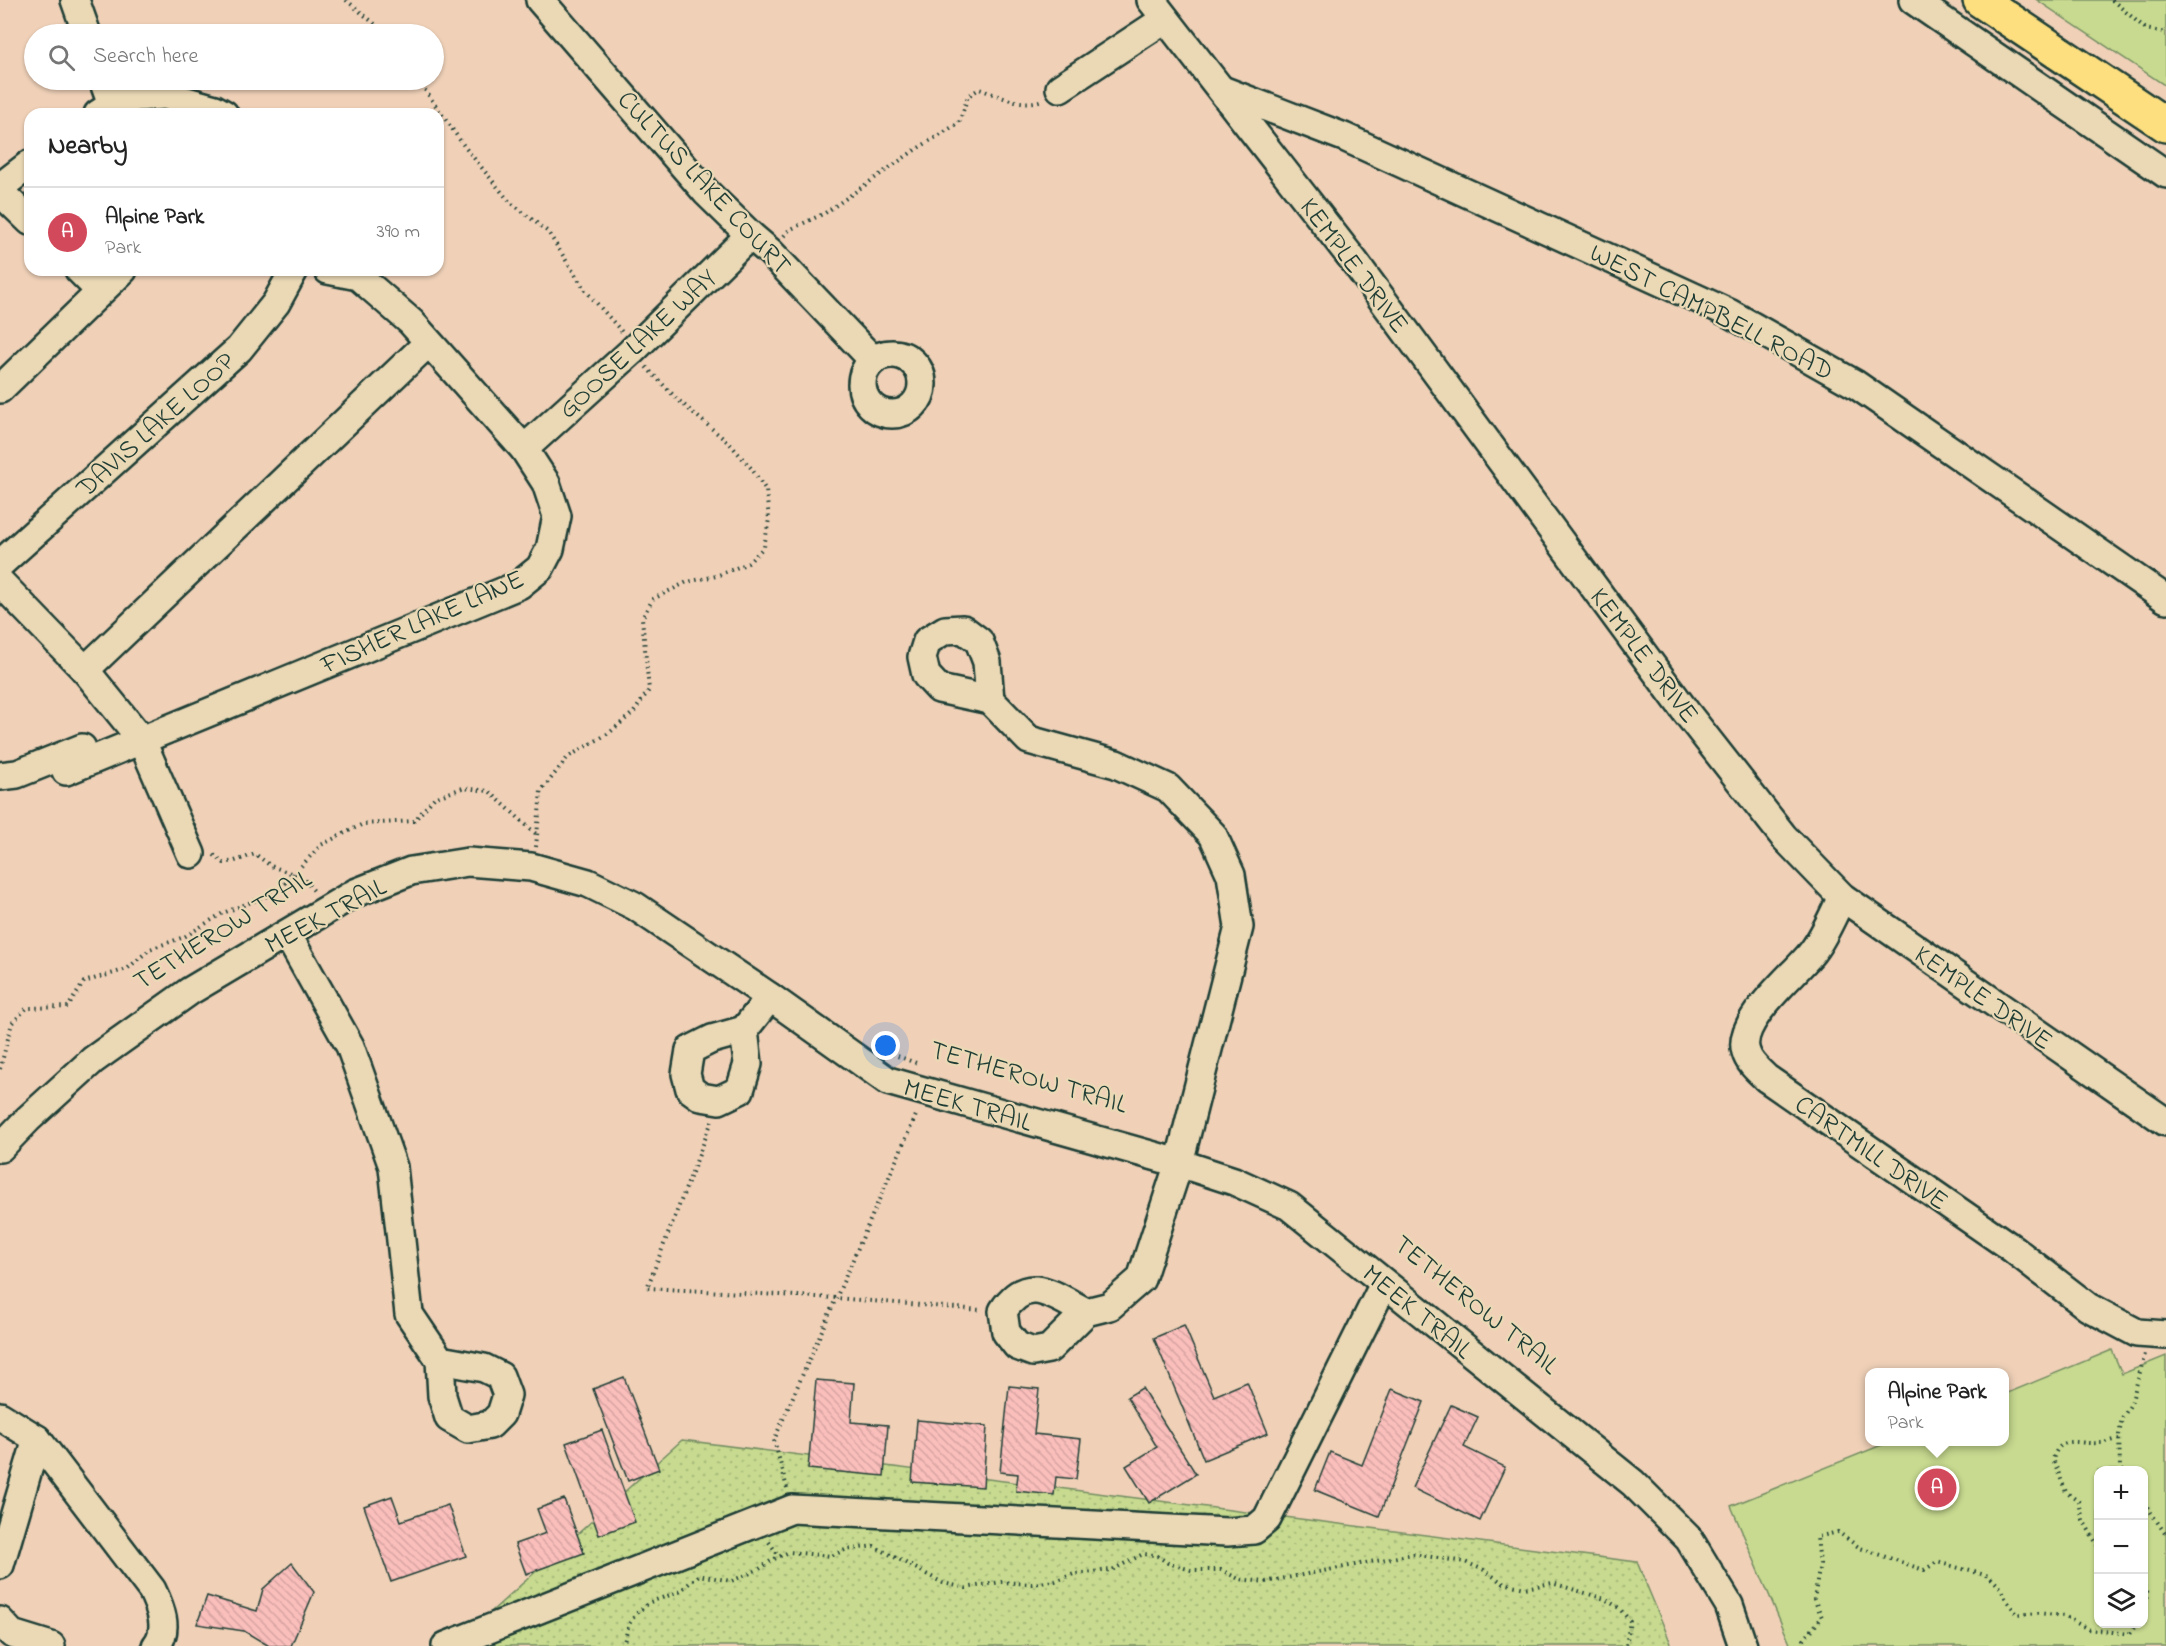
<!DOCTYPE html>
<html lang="en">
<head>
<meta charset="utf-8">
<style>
  :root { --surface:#fff; --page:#f6f6f6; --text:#222; --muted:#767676; --line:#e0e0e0; --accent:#d1495b }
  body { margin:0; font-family:"Indie Flower",sans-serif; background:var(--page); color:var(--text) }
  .controls { position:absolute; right:18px; bottom:18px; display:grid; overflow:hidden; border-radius:12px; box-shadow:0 2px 4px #0004 }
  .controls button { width:54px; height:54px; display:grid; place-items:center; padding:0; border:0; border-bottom:2px solid var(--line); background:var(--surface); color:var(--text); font:30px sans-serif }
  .you { position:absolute; left:886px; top:1046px; width:21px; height:21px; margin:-15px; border:4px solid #fff; border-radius:50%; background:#1a73e8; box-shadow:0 0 0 9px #1a73e833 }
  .badge { display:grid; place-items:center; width:39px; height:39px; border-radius:50%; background:var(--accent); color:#fff; font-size:20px; font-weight:700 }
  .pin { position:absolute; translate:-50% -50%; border:3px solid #fff; box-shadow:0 2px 6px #0006 }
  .popup { position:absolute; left:1865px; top:1368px; width:144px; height:78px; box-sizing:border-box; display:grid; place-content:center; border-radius:12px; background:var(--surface); filter:drop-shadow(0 2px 4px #0005); font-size:20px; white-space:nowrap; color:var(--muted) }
  .popup b { font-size:22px; color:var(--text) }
  .popup::after { content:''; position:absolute; left:50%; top:100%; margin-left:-12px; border:12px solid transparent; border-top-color:var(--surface) }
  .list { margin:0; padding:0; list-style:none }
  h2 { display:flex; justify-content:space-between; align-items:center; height:78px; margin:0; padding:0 24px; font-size:26px }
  h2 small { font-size:20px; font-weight:400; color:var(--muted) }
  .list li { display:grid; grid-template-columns:39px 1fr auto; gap:18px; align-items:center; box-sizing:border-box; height:90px; padding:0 24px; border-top:2px solid var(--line) }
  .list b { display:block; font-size:22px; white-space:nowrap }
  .list p { margin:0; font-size:20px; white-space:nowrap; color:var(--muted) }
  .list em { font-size:20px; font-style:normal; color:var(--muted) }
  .icon { flex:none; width:33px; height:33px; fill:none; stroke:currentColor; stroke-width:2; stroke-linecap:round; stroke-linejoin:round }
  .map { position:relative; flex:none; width:2166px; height:1646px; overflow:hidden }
  .search { position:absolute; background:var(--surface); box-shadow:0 2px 4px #0004; left:24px; top:24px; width:420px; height:66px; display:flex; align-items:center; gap:15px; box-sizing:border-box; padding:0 21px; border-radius:33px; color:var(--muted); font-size:22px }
  .panel { position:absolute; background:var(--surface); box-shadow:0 2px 4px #0004; left:24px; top:108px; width:420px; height:168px; border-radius:18px }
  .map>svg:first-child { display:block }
  .grass { fill:url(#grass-dots); stroke:#738c62; stroke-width:1.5 }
  .green { fill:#c7da8f; stroke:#738c62; stroke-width:1.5; fill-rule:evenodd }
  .building { fill:url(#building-back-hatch); stroke:#1f3d34; stroke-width:1.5 }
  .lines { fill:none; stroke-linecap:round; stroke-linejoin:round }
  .minor-casing { stroke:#1f3d34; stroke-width:32 }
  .major-casing { stroke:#1f3d34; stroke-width:38 }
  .path { stroke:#1f3d34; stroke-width:4; stroke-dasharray:1.5 4.5; stroke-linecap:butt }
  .minor { stroke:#ebd9b6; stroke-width:27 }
  .major { stroke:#fddf80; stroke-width:33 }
  .labels { text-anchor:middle; stroke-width:4.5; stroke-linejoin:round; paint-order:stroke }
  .street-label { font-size:27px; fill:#1f3d34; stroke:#ebd9b6 }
</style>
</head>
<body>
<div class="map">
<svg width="2166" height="1646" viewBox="0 0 2166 1646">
  <defs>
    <pattern id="grass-dots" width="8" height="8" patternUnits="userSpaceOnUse" patternTransform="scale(1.5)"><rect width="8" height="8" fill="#c7da8f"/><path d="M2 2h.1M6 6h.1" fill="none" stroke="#aabc7c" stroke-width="1.8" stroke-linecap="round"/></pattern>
    <pattern id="building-back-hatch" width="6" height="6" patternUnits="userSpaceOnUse" patternTransform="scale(1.5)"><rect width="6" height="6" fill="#fabebb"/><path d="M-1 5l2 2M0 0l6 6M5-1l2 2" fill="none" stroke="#d6a4a1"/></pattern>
  </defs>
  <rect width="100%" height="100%" fill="#f0d1b8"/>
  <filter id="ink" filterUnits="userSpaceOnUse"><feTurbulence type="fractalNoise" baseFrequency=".0167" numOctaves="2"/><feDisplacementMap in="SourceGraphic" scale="12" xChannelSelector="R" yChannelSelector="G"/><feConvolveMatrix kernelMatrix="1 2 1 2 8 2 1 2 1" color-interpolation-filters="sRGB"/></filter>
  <g filter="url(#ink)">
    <polygon class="grass" points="682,1440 1637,1562 1672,1646 453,1646"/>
    <g class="green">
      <polygon points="2037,0 2166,0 2166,86"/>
      <path d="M2112,1350L2122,1374L2166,1356V1646H1791L1731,1506L1889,1442H2004L2005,1394ZM2098,1470H2144V1624H2098Z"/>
    </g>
    <g class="building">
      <polygon points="1184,1325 1214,1396 1247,1382 1268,1433 1204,1460 1154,1338"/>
      <polygon points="624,1377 659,1469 628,1481 593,1389"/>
      <polygon points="816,1380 854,1383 851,1422 888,1425 884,1476 808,1469"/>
      <polygon points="1009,1386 1039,1389 1034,1434 1081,1439 1076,1479 1056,1477 1054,1495 1016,1491 1018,1474 1000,1472"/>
      <polygon points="1142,1388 1196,1474 1149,1503 1126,1466 1157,1447 1127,1397"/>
      <polygon points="1392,1389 1424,1402 1379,1516 1315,1490 1330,1452 1362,1465"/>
      <polygon points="1451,1405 1478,1417 1464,1447 1505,1467 1480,1521 1412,1488"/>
      <polygon points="917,1420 987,1426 983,1487 912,1482"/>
      <polygon points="602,1430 635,1522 599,1535 566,1443"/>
      <polygon points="392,1496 401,1521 448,1505 466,1556 391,1582 364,1506"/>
      <polygon points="564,1499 584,1553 526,1574 515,1544 546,1533 537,1509"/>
      <polygon points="292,1563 314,1592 291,1646 269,1646 244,1631 197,1624 207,1596 257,1611 263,1589"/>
    </g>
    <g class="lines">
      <g class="minor-casing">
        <g id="minor">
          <polyline points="75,0 87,34"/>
          <polyline points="540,0 706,192 750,235 770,252 873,360"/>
          <polyline points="1151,0 1354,261 1686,712 1784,837 1842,897 2166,1122"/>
          <polyline points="1913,0 2166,174"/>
          <polyline points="103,80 112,105"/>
          <polyline points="1060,88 1165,19"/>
          <polyline points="1222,90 1344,137 1729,313 1855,384 2166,599"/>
          <polyline points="98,114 112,105 136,97 165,95 215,109 224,114"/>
          <polyline points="0,190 4,184 30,164"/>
          <polyline points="0,192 30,221"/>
          <polyline points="79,270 100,291"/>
          <circle cx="892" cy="384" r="30"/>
          <polyline points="0,389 123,270"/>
          <polyline points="524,449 631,352 750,235"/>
          <polyline points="0,564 239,349 276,303 294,270"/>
          <polyline points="0,582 85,670 141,739 191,854"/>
          <polyline points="85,670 428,343"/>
          <path d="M990,700L987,662L979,641L963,629L945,630L927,641L922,657L926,675L939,689L990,700L1029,740L1116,764L1168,788L1213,835L1231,875L1239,927L1179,1163L1141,1279L1110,1306L1086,1312L1049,1349L1033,1352L1017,1346L1006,1332L1003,1311C1028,1272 1054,1296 1086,1312"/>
          <polyline points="66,771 519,585 540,568 550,549 557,516 546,483 524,449 411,322 358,276 328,270"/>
          <polyline points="0,776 17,774 82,748"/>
          <path d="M1842,897C1833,915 1825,935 1813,951C1796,974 1735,1021 1746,1052C1749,1063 1758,1070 1766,1078L2013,1249L2088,1307L2137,1333L2166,1335"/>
          <polyline points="287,934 350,1046 393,1167 409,1314 440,1360 442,1396 449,1418 468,1429 490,1425 501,1414 507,1395 500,1376 484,1368 440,1360"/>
          <polyline points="744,1030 748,1064 740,1090 719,1100 701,1097 690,1089 686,1074 690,1050 712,1039 744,1030 770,997"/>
          <polyline points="0,1148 28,1119 93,1060 190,991 355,893 411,871 468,862 531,867 588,883 635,906 770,997 888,1081 1179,1163 1234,1181 1289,1206 1633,1483 1689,1539 1729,1605 1743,1646"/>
          <path d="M0,1416L37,1439L152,1590C160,1607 170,1629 156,1646"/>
          <polyline points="0,1565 37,1439"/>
          <polyline points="0,1621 12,1634 51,1646"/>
          <polyline points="446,1646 792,1509 1227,1532 1254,1530 1267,1519 1384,1284"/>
        </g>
      </g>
      <g class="major-casing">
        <polyline id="major" points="1980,0 2166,125"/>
      </g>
      <g class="path">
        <polyline points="346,0 387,34"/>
        <polyline points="2112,0 2146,29 2166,33"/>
        <polyline points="418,80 464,146 509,201 548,232 585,290 622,332"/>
        <path d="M784,236L789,230L825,213L915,150L959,123L968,96L979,89C998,95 1021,108 1042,100"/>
        <polyline points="536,847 541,791 568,757 609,733 634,712 649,690 642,618 653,599 687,582 716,576 748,563 764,547 769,519 766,490 751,468 731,445 677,399 646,367"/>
        <polyline points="214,855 224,863 235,861 255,854 271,866 302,877 314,891"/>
        <polyline points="892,1054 916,1063"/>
        <polyline points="0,1069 12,1023 27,1008 68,1007 84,982 127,969 150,949 184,937 223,913 277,892 321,845 363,824 414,821 434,798 463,788 489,791 536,834"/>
        <polyline points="712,1121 647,1288 836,1298 981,1310"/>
        <polyline points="2123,1470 2120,1467 2119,1435 2122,1418 2131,1404 2145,1354"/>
        <polyline points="787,1488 774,1440 917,1113"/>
        <polyline points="2144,1502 2166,1535"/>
        <polyline points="769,1542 779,1556"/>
        <path d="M2098,1546L2083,1520L2079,1502L2066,1492L2053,1459C2061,1433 2079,1445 2099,1443C2106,1443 2113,1440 2119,1439"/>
        <path d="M2144,1586C2149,1593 2149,1598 2144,1605"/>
        <polyline points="623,1646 629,1624 636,1614 650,1602 679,1592 699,1575 731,1581 758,1570 772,1560 789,1552 831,1556 845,1550 874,1546 943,1583 966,1588 1001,1582 1032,1584 1055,1581 1074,1574 1112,1570 1143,1554 1156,1555 1168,1563 1191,1570 1221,1570 1239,1579 1265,1582 1413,1554 1465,1562 1484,1570 1503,1583 1525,1588 1552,1583 1605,1599 1619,1608 1630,1621 1626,1646"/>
        <polyline points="1805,1646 1804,1640 1822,1617 1814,1599 1820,1564 1817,1537 1838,1532 1860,1548 1924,1570 1937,1562 1989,1576 2002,1589 2006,1600 2018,1615 2038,1613 2064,1616 2088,1629 2129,1634 2137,1624"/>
      </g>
      <use href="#minor" class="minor"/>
      <use href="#major" class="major"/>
    </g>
  </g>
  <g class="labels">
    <g class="street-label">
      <text transform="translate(705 182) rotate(47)" y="9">CULTUS LAKE COURT</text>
      <text transform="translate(1355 265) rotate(53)" y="9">KEMPLE DRIVE</text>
      <text transform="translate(1712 311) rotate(27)" y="9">WEST CAMPBELL ROAD</text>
      <text transform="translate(637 343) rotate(-43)" y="9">GOOSE LAKE WAY</text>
      <text transform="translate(155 424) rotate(-42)" y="9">DAVIS LAKE LOOP</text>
      <text transform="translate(422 621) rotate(-24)" y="9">FISHER LAKE LANE</text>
      <text transform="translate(1645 655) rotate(53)" y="9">KEMPLE DRIVE</text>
      <text transform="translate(325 915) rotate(-28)" y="9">MEEK TRAIL</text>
      <text transform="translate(222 929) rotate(-32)" y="9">TETHEROW TRAIL</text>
      <text transform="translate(1984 997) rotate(35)" y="9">KEMPLE DRIVE</text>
      <text transform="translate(1029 1076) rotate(16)" y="9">TETHEROW TRAIL</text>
      <text transform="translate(968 1104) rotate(16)" y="9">MEEK TRAIL</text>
      <text transform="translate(1872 1152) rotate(35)" y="9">CARTMILL DRIVE</text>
      <text transform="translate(1477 1304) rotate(39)" y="9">TETHEROW TRAIL</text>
      <text transform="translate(1418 1311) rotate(39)" y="9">MEEK TRAIL</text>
    </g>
  </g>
</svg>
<div class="controls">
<button>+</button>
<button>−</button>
<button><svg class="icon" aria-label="layers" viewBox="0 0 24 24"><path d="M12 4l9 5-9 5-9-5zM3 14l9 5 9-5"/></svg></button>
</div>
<div class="you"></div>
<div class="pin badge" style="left:1937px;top:1488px">A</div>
<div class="popup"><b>Alpine Park</b>Park</div>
<div class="search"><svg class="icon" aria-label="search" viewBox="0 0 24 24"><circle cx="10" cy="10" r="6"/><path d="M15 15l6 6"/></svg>Search here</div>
<section class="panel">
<h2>Nearby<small></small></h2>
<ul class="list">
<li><span class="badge">A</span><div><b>Alpine Park</b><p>Park</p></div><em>390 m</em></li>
</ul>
</section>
</div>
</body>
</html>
